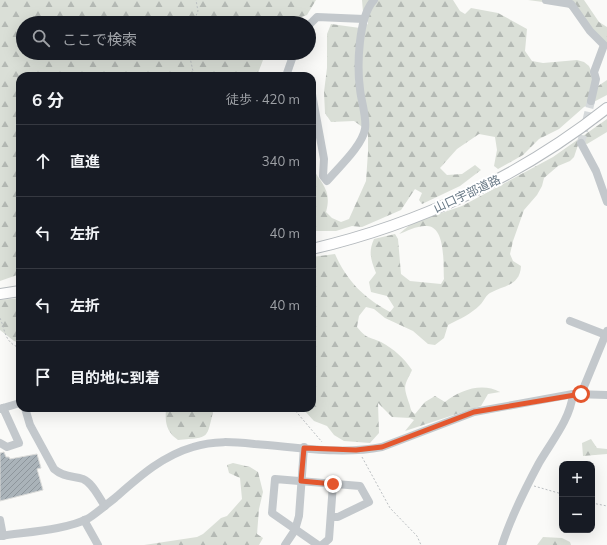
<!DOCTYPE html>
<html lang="ja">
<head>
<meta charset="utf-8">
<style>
  :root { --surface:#171b24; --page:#242831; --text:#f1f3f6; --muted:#9ea1a6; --line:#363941 }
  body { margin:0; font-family:Mulish,"Noto Sans JP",sans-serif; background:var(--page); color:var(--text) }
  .controls { position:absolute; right:12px; bottom:12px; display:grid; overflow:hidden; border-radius:8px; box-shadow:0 4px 16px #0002 }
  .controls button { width:36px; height:36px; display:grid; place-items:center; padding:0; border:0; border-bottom:1px solid var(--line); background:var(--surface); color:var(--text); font:20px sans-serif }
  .stop { position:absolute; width:12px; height:12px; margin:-9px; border:3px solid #e4572e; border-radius:50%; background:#fff }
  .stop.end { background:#e4572e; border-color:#fff; box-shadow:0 1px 4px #0008 }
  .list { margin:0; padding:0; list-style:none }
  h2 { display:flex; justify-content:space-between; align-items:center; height:52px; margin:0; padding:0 16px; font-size:17px }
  h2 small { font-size:13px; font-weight:400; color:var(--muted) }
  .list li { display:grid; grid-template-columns:26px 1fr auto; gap:12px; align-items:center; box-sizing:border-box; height:72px; padding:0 16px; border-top:1px solid var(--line) }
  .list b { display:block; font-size:15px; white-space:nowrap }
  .list em { font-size:13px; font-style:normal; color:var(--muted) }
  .icon { flex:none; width:22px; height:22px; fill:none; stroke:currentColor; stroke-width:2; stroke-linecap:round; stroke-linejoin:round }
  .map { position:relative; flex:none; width:607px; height:545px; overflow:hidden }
  .search { position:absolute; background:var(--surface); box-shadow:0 4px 16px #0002; left:16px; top:16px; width:300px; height:44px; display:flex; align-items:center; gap:10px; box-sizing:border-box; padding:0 14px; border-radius:22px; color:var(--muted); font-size:15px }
  .panel { position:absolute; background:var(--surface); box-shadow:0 4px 16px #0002; left:16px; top:72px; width:300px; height:340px; border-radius:12px }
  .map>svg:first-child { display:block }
  .forest { fill:url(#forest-firs) }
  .building { fill:url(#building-hatch); stroke:#dcdcda }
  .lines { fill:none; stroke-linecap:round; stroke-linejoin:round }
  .minor-tunnel { stroke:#d5d9db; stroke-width:8; stroke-dasharray:8 4; stroke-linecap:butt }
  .major-casing { stroke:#b5babe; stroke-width:12 }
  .path { stroke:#bbbfc2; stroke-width:1; stroke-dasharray:2 2; stroke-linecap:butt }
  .minor { stroke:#c3c8cc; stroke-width:8 }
  .major { stroke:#fff; stroke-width:10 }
  .route { stroke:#e4572e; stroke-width:5 }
  .labels { text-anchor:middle; stroke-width:4; stroke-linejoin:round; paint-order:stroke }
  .street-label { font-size:12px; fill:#657683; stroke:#fff }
</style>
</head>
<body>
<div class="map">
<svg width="607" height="545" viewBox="0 0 607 545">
  <defs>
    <pattern id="forest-firs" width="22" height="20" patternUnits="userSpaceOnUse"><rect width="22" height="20" fill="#dadfd7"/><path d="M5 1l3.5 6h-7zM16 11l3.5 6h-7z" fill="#b4b9b4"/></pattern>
    <pattern id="building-hatch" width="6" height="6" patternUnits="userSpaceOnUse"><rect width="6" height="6" fill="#aab3b9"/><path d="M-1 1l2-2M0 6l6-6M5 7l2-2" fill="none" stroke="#8e969c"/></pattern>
  </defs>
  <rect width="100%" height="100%" fill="#fafaf8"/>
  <g class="forest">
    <polygon points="0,0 316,0 307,15 284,23 23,23 23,53 270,53 263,60 258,73 261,76 20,76 20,274 0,281"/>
    <path d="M362,0H453L460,11L465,14L471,8L498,13L527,29L525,51L532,61L543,63L577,60L584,62L589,66L598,86L607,80V95L584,107L559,129L539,139L523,155L498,169L494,166L497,150L495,137L479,134L457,149L440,168L447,175L462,174L475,165L481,170L460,186L422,204L419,200L422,193L415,189L401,210L362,227L352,226L336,231H312V167C322,185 332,190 326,212L332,218L341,222L349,219L366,181L368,152V131L354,121L331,122L325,113L324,92L327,68V34L331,24L360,28L368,24V18L363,12Z"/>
    <polygon points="528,0 584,0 599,22 607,27 607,46 575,13 565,5"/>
    <path d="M607,119V132L587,144L579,142L574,157L570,161L558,166L544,178L542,186L537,195L524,210L513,241L510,254L513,261L521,266C520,286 504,285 490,293C486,295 484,301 480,305C471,314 460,319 448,325L444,338L435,345L428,344L413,331L385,318L374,309L366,307L359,316L357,327C368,340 368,336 381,342C394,349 404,358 412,370C404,387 403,385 409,403C411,408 410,411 415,414L425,402L435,396L445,402C460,390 482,382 500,392L488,394L481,406L405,431L414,420L410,418L392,417L378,403L379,433L370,443L344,441L334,435L327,426L314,421L302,408H312V257L335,254C347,281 364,298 390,312L394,307L387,296L371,292L369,282L376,273C371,260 368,252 374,239L395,234L398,239L401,274L410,281L441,284L444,279C443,264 446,227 427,226C418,225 407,231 399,234L412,223L462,206L553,157Z"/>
    <polygon points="20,298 20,343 14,341 0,330 0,300"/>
    <path d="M166,408H214C206,440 211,437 178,440C166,431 165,423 166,408Z"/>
    <polygon points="591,439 597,448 607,449 607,454 583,456 582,443"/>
    <polygon points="233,463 250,467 258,472 263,492 259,509 257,534 263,538 259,545 144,545 197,537 203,534 221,518 227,516 242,499 240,478 229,473 227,465"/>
    <polygon points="543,537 562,538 570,542 571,545 537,545"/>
  </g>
  <polygon class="building" points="4,452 6,457 9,457 10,459 37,454 41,468 37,469 43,490 0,501 0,453"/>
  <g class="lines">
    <polyline class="minor-tunnel" points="581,143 591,101"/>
    <g class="major-casing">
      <g id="major">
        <path d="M312,249C419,224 521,176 607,108"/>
        <polyline points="0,294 20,291"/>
      </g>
    </g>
    <g class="path">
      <polyline points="193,23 198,11 196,0"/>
      <polyline points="189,53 194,76"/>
      <path d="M0,318C6,332 4,342 20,348"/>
      <polyline points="293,408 322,442"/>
      <polyline points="362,457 390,508 417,536 421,545"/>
      <polyline points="534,486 562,494"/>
      <polyline points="592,503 607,506"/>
    </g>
    <g class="minor">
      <polyline points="546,0 571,4 590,31 604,45 594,72 596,79 591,101"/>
      <polyline points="309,25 317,17 364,19"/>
      <polyline points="286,76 294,53"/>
      <path d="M312,94L324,159L323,176L327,181C339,167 362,146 365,129C367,117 361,101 360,89C357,67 358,17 374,0"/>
      <polyline points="581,143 596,171 607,202"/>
      <polyline points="570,321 606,335"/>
      <polyline points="20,385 20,386"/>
      <polyline points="581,394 607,331"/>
      <path d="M25,408L30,425L54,469C63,477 73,476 83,479C93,483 99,498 105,506"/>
      <polyline points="0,409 20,403"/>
      <polyline points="0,443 7,447 19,443 3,408"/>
      <polyline points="0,520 3,536"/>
      <polyline points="84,520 98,545"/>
      <path d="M0,536C25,532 67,530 89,518C98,512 106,505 115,498C139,477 162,456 193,447C214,440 234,442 255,444C297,447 341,455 382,447L474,412L573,394L607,395"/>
      <polyline points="285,545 295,530 299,516 304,447"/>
      <polyline points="318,545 272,513 275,479 360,486 369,502 338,517 331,517"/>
      <polyline points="322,545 329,539 333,484"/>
      <path d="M502,545C511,517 525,489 539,463C551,442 570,420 573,394"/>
    </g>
    <use href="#major" class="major"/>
  </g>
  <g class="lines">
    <polyline class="route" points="333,484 301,481 304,448 356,450 382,447 474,412 581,394"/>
  </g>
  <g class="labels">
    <g class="street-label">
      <text transform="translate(467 194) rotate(-25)" y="4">山口宇部道路</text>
    </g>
  </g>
</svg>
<div class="controls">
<button>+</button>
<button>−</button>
</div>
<div class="stop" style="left:581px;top:394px"></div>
<div class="stop end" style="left:333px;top:484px"></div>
<div class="search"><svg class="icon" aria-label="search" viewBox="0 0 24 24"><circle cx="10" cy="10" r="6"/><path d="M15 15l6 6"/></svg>ここで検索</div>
<section class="panel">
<h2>6 分<small>徒歩 · 420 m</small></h2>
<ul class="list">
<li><svg class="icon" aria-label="ahead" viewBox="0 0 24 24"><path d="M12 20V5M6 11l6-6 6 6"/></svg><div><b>直進</b></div><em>340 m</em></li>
<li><svg class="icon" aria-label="left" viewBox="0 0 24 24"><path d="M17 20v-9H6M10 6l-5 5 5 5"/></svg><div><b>左折</b></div><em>40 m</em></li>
<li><svg class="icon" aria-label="left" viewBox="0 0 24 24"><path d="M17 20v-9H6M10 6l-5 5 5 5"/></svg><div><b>左折</b></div><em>40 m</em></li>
<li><svg class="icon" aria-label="arrive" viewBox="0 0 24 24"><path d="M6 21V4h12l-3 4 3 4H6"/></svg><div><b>目的地に到着</b></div></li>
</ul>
</section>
</div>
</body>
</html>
